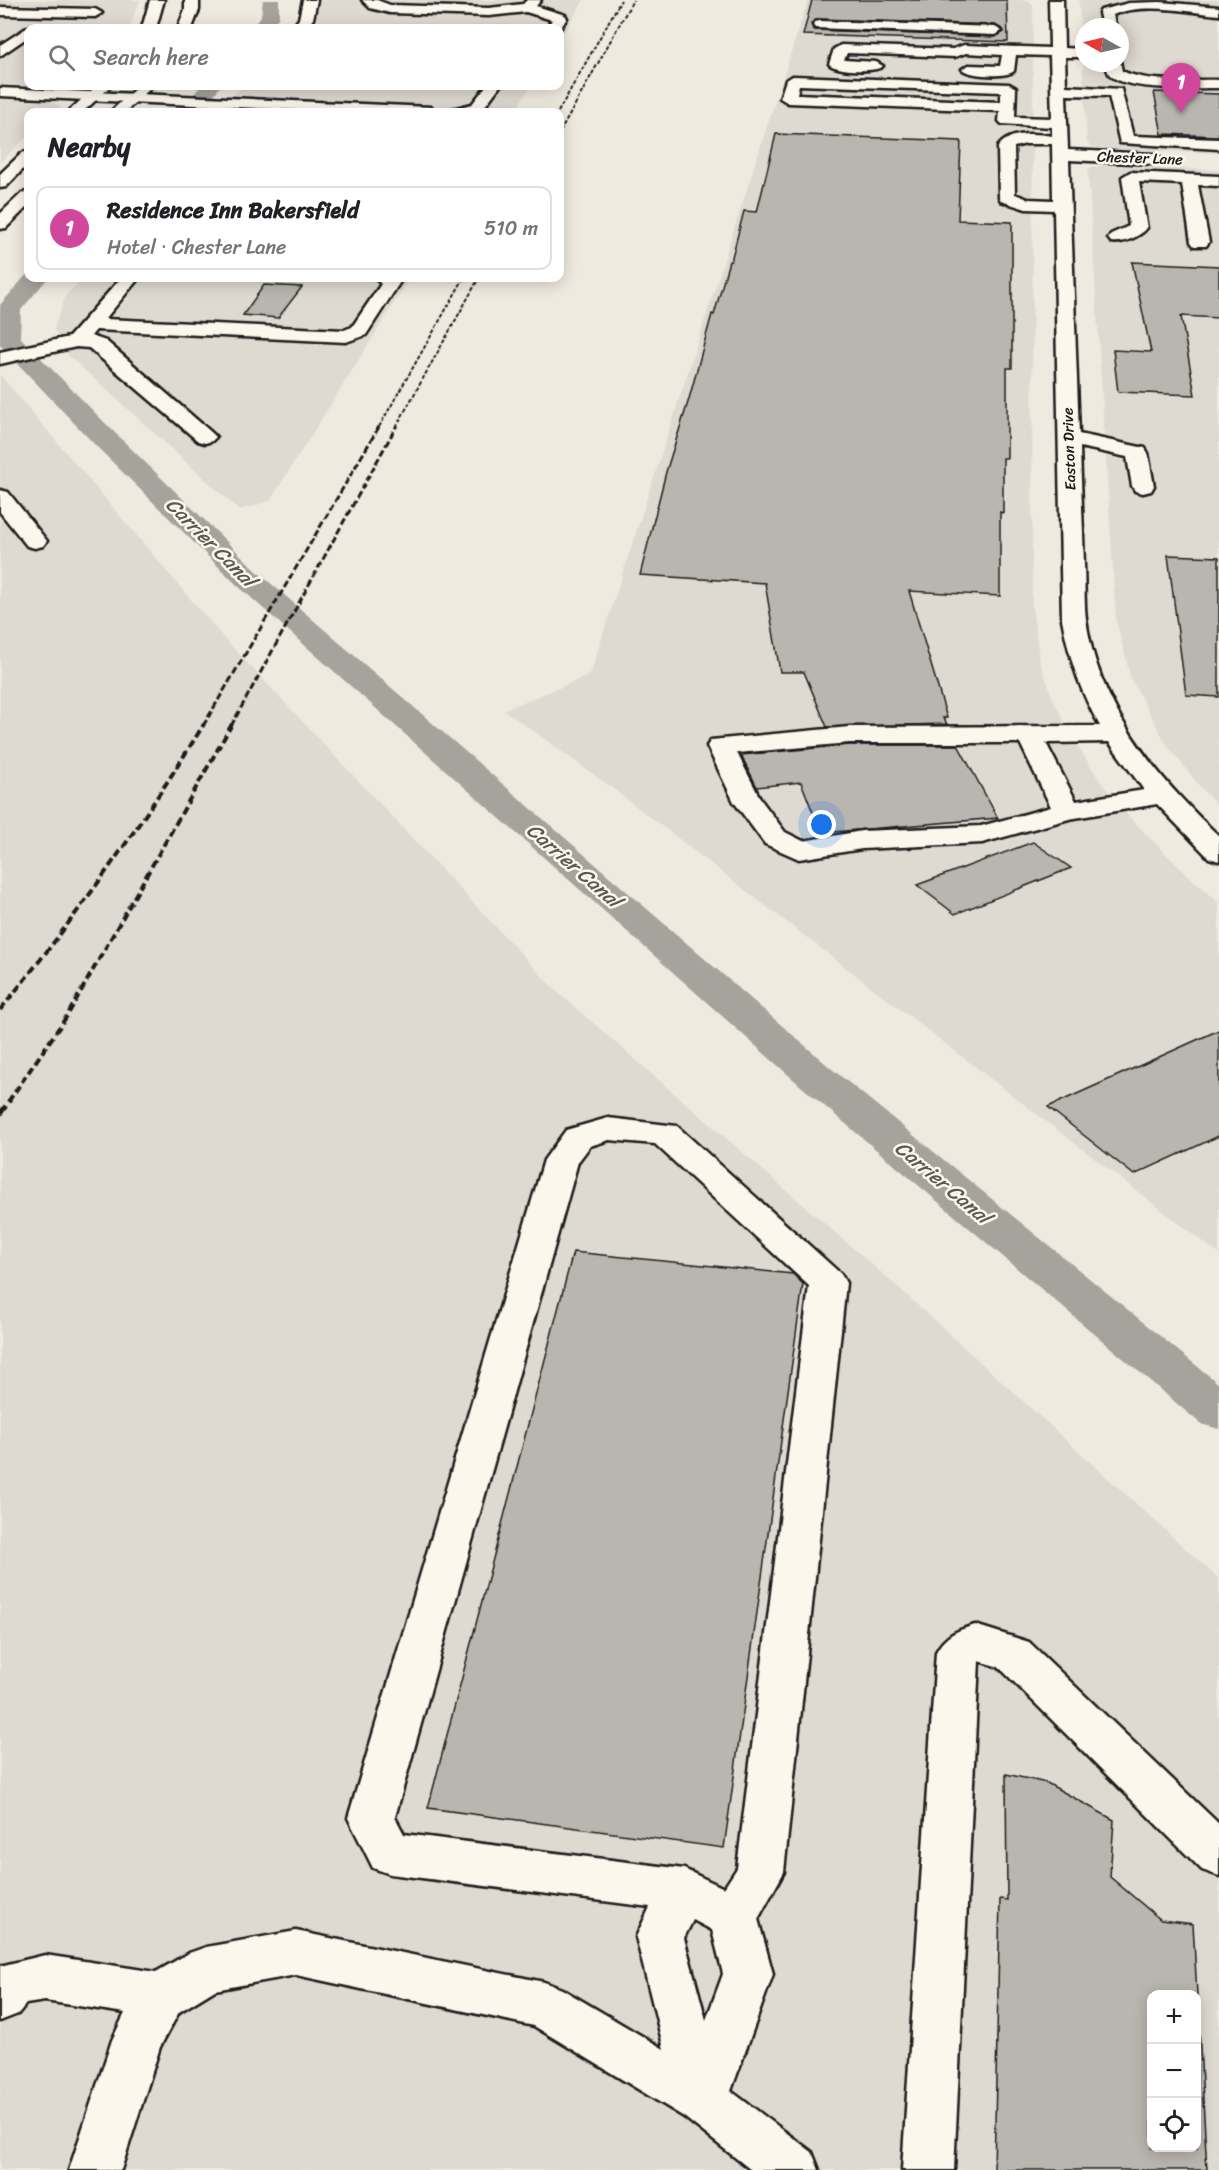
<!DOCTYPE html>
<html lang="en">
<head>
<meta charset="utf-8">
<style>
  :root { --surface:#fff; --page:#f2f2f2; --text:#202124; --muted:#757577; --line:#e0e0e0; --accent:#c8321e }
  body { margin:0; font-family:Sriracha,sans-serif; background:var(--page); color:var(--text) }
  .controls { position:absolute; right:18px; bottom:18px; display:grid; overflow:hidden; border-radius:12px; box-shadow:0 3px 15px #0003 }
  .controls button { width:54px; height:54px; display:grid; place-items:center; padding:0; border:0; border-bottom:2px solid var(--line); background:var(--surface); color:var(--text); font:30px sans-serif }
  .compass { position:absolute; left:1075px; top:18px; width:54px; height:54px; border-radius:50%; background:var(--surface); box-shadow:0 3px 15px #0003; rotate:278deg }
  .you { position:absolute; left:822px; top:825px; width:21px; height:21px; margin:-15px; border:4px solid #fff; border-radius:50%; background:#1a73e8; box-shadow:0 0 0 9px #1a73e833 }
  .badge { display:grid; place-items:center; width:39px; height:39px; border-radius:50%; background:var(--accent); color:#fff; font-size:20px; font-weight:700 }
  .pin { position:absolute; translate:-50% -50px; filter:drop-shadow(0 2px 3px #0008) }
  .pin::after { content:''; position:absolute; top:32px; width:21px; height:18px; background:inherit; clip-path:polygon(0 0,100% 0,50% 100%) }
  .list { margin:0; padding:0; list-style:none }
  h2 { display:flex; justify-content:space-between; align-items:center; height:78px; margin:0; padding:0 24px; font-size:26px }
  h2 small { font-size:20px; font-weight:400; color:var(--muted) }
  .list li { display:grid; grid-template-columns:39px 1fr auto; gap:18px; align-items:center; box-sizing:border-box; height:84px; margin:0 12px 12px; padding:0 12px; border:2px solid var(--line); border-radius:12px }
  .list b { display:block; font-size:22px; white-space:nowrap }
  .list p { margin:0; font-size:20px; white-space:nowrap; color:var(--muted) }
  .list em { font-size:20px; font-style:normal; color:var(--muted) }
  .icon { flex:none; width:33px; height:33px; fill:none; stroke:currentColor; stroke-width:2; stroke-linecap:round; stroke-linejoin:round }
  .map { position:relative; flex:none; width:1219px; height:2170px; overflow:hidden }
  .search { position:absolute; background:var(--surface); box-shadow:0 3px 15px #0003; left:24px; top:24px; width:540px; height:66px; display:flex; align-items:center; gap:15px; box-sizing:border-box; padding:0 21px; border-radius:12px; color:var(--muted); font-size:22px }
  .panel { position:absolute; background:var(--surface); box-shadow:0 3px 15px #0003; left:24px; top:108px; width:540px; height:174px; border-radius:12px }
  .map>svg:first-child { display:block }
  .built { fill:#dedad1; fill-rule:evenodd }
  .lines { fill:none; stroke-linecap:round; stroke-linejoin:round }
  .canal { fill:#a6a39d; fill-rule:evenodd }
  .building { fill:#b9b6af; stroke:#1c1c1c; stroke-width:1.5; fill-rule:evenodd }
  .minor-casing { stroke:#1c1c1c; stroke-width:5 }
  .major-casing { stroke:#1c1c1c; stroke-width:5 }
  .minor { fill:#fbf7ec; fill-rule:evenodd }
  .major { fill:#fbf7ec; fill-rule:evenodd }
  .rail-far3 { stroke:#1c1c1c; stroke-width:2; stroke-dasharray:4 2; stroke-linecap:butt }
  .rail-far2 { stroke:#1c1c1c; stroke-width:3; stroke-dasharray:7 3; stroke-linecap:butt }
  .rail-far1 { stroke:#1c1c1c; stroke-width:4; stroke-dasharray:8 4; stroke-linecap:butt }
  .rail { stroke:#1c1c1c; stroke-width:5; stroke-dasharray:10 5; stroke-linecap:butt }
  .labels { text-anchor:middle; stroke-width:5; stroke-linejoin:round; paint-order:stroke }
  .far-street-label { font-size:15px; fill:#1c1c1c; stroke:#fbf7ec }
  .water-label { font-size:20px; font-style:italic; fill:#5a5956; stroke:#fbf7ec }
</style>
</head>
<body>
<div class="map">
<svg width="1219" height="2170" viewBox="0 0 1219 2170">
  <rect width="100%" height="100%" fill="#eeeadf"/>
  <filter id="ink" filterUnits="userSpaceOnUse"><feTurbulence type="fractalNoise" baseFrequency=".0167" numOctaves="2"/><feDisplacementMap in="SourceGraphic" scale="12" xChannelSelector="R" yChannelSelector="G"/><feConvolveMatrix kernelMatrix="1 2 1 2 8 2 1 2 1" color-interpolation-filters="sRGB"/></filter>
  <g filter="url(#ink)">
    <g class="built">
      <polygon points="0,0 140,0 129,28 28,28 28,86 75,86 66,87 0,85"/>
      <polygon points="303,0 584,0 560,39 560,28 291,28"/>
      <polygon points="808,0 1027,0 1033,5 1032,606 1040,662 1051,694 1071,736 1100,781 1132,820 1177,865 1219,903 1219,1254 607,784 504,710 590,675"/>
      <path d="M1079,0H1219V153L1105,149L1093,147L1087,143ZM1084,27H1120V63H1084Z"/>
      <polygon points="242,86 531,86 514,112 240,112 241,111 233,96"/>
      <polygon points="0,99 51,101 61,107 55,112 28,112 28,136 0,162"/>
      <polygon points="1106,165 1219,170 1219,807 1201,788 1167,745 1131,679 1116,620 1088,169 1091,167"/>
      <polygon points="83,278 410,278 270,501 239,510 67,354 54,329 66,295"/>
      <path d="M0,375L222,636L555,990L891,1281L1219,1579V2170H0ZM1152,1994H1196V2148H1152Z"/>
    </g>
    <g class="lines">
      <g class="canal">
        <polygon points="263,0 279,0 279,17 269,28 252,28 261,16"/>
        <path d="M201,86H220C214,96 209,102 196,99L193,95Z"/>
        <polygon points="28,273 28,278 48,278 21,310 20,337 114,432 260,574 832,1069 1219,1384 1219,1429 1201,1424 802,1087 238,586 94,444 0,345 0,305"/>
      </g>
    </g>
    <g class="building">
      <path d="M812,0H1007L1008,42L803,35ZM820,19L995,25L1004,32L995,37L815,30L811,24Z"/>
      <polygon points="1154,92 1219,94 1219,136 1162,134"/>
      <polygon points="776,134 961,141 958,220 1012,222 1012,368 1007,368 1007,458 1003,458 1003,513 1000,512 1000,596 909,591 947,718 943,718 947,724 827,727 804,672 780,672 765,583 640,575 666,472 689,399 712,314 714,315 729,261 731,261 744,211 757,212"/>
      <polygon points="1132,262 1219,266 1219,318 1181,316 1195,395 1118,392 1113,350 1151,352"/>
      <polygon points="264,285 302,287 278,318 243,315"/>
      <polygon points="1168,555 1219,557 1219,697 1186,695"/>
      <polygon points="849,745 958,745 998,818 821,833 801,782 757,787 741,755"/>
      <polygon points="1033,842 1071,868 955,914 917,885"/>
      <polygon points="1219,1030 1219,1136 1134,1175 1048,1107"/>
      <polygon points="573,1252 793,1274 803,1284 724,1848 428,1808"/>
      <path d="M1006,1774L1047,1783L1114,1820L1110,1877L1161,1920L1193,1924L1207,2170H994L1000,1899L1007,1900ZM1152,1995H1197V2148H1152Z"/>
    </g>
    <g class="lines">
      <g class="minor-casing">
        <g id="minor">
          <polygon points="303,0 317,0 313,19 306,28 292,28 299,19"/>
          <polygon points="362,0 377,0 390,5 489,8 523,4 527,0 541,0 536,6 565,15 567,18 560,29 546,28 552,20 526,12 489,16 390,13 370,8"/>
          <path d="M1049,0H1063L1064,48L1084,49V57H1065L1066,86L1121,89L1133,136L1219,139V149L1120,143L1109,96L1066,95L1068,150L1154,154L1162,159L1154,164L1069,160L1079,434L1145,448L1148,453L1154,486L1151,491L1143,493L1135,491L1132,486L1127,457L1080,447C1081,486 1083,526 1084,565C1085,583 1084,602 1086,619C1098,707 1157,778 1219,836V861L1209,858L1157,804L1069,819L982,843L862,849L799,859L765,844L734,802L707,746L711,740L849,727L1100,726C1080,692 1069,657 1062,619L1054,210L1026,209L1001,201L999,197L998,147C1009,131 1034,133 1052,136V127L1002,124L999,121L1000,111L788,103L780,98L786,80L793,76L1009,84L1016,88L1015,117L1052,118L1050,56L1016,55L1014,71C1007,78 969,76 962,69L969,65L1000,66L1002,55L966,53L955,57L847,53L844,60L876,62L883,66C876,73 836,71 829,64L834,49L841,45L953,49L964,45L1050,48ZM799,85L1001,92V102L797,94ZM1026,144H1052L1053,200L1028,199L1015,194L1014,147ZM1109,742L1144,790L1076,801L1046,743ZM849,743H1020L1051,807L981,826L862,831L803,841L785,832L761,800L737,753Z"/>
          <path d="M1160,2L1219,7V15C1186,12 1144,2 1113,15L1116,27H1102L1099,13L1101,10L1129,3Z"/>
          <polygon points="0,7 95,9 102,13 95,17 0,15"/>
          <polygon points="820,21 995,27 1002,31 995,35 815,28 813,25 815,22"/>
          <polygon points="28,27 33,28 28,28 28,37 0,56 0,45"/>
          <path d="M1120,61L1122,71C1151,84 1188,79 1219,80V88C1196,88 1128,91 1111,76C1107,73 1107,68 1107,63Z"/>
          <polygon points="486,86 500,86 482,110 450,112 452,109 472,104"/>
          <polygon points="0,88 431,107 439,112 343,112 0,96"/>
          <path d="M1130,172L1219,176V186L1198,185L1209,242L1206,246H1194L1191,242L1182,184L1139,182L1147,228C1140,237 1122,244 1111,242L1108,238L1111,234L1129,226L1122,177Z"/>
          <polygon points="121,278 139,278 105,319 344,330 352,327 381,284 375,278 396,278 400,282 366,335 346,342 96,330 91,336 106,341 212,433 216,437 212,441 205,443 198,441 89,348 76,347 0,364 0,352 69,337"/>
          <polygon points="0,490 8,492 43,536 47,541 43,546 35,548 27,546 0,512"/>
          <path d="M608,1118L677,1126L841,1274L846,1283L784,1872L758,1919L773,1974L731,2091L812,2152L819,2170H751L684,2117L534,2026L296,1975L215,1990L179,2012L160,2047L121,2170H69L112,2040L125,2013L45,2001L26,2004L18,2014L0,2021V1966L45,1955L156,1972L189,1953L206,1947L296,1931L544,1982L562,1989L664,2049L636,1937L650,1907L390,1874L373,1868L348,1818L544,1160L566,1130ZM609,1140L655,1144L809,1286L737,1868L724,1888L684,1869L404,1834L395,1817L578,1162L590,1146ZM693,1920L712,1930L723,1974L706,2020L684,1938Z"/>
          <path d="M975,1625L1029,1642L1219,1824V1876L1202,1870L999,1667L979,1661L954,2170H902L936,1652C945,1635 958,1630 975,1625Z"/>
        </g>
      </g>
      <g class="major-casing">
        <g id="major">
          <polygon points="150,0 164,0 156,28 142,28"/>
          <polygon points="185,0 199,0 199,10 192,28 178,28 185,10"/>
          <polygon points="96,86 111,86 83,112 68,112"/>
          <polygon points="138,86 153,86 125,112 110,112"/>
          <polygon points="28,151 28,164 6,187 0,188 0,174 22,153"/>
          <polygon points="28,192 28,206 6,228 0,229 0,214 22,193"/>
        </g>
      </g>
      <use href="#minor" class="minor"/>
      <use href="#major" class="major"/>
      <g class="rail-far3">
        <polyline points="558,112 621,0"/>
        <polyline points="560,132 633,0"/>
        <polyline points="379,427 464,278"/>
        <polyline points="396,427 479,278"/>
      </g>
      <g class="rail-far2">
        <polyline points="203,726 380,425"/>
        <polyline points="231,726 397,425"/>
      </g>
      <g class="rail-far1">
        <path d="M0,1010C75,919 142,824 204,724"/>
        <polyline points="8,1102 67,1016 232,724"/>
      </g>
      <polyline class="rail" points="0,1114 10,1100"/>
    </g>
  </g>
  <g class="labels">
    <g class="far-street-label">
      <text transform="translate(1140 158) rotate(2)" y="5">Chester Lane</text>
      <text transform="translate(1069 449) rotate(-92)" y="5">Easton Drive</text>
    </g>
    <g class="water-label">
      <text transform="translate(211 542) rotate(45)" y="7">Carrier Canal</text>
      <text transform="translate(574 865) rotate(41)" y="7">Carrier Canal</text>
      <text transform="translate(943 1182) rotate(40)" y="7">Carrier Canal</text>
    </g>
  </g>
</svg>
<div class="controls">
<button>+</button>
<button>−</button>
<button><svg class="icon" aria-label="locate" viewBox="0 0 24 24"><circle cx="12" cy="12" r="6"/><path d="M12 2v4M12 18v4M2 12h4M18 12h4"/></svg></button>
</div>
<svg class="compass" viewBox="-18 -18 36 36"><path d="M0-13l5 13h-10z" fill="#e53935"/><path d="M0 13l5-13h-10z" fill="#757577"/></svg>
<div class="you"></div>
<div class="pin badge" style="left:1181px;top:113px;background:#d1479c">1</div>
<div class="search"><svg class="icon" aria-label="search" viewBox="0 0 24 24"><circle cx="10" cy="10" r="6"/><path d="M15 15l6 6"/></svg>Search here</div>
<section class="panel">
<h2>Nearby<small></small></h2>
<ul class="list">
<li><span class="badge" style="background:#d1479c">1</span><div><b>Residence Inn Bakersfield</b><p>Hotel · Chester Lane</p></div><em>510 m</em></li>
</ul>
</section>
</div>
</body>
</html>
